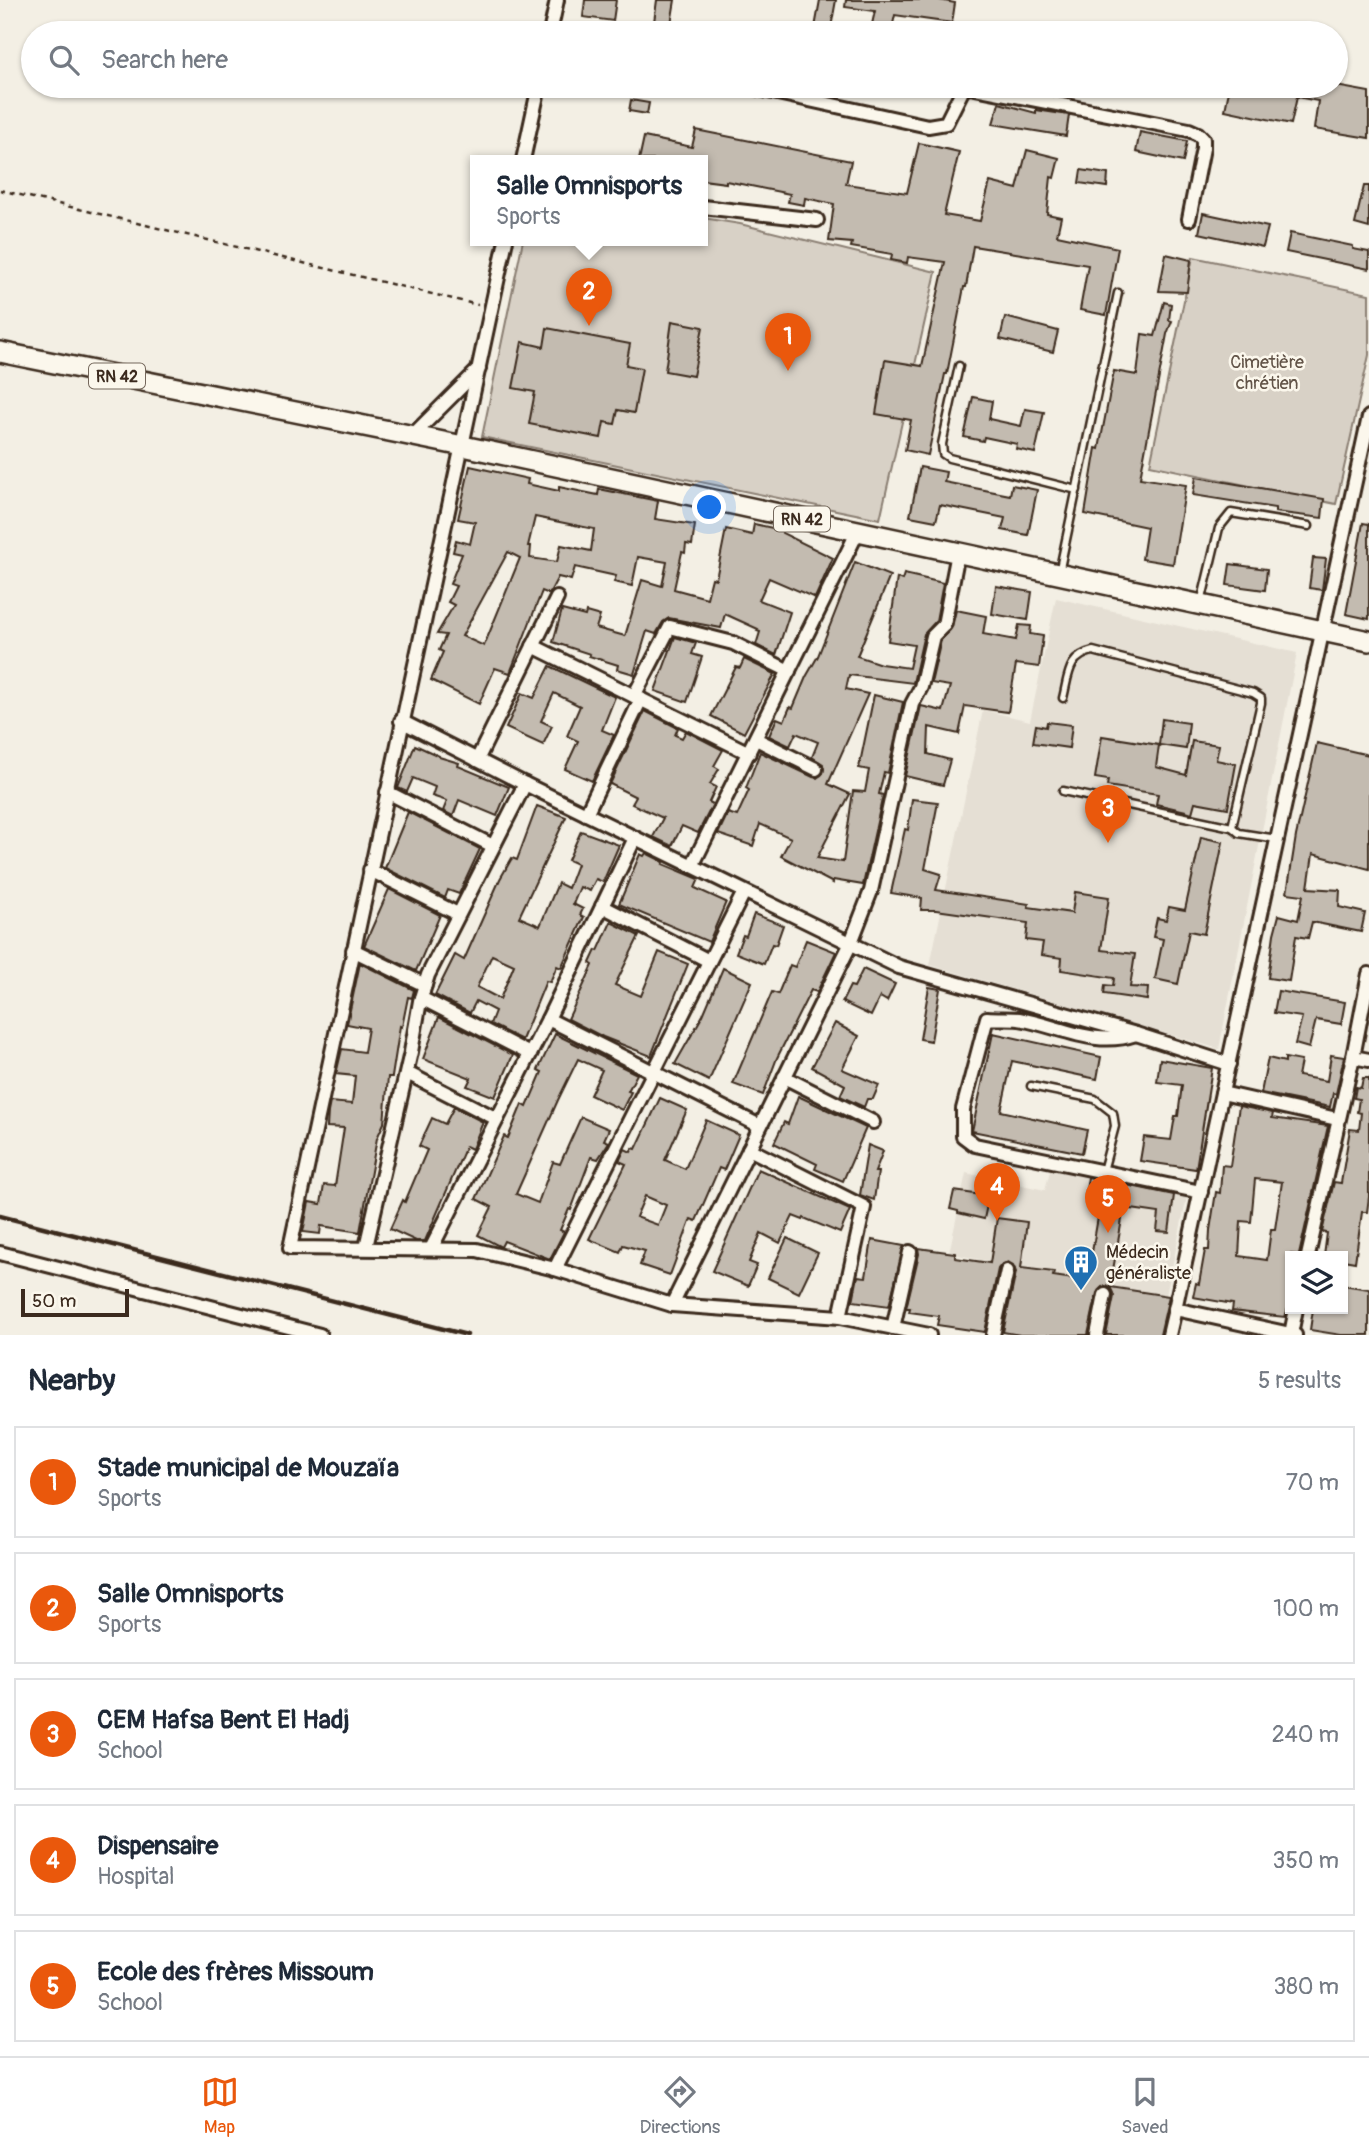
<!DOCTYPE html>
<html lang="en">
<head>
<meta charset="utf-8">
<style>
  :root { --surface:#fff; --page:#f2f2f3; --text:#1f2937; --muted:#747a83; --line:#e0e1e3; --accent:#ea580c }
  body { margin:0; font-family:Pangolin,sans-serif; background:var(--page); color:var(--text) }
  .controls { position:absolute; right:21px; bottom:21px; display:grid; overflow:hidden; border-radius:0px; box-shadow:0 2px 5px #0004 }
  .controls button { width:63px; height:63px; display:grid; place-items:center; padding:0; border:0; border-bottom:2px solid var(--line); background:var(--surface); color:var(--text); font:35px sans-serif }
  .scale { position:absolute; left:21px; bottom:18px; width:108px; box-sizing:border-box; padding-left:7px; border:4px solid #3b2a1e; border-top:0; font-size:19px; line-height:24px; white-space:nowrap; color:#3b2a1e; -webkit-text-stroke:5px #fbf7ec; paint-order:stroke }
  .you { position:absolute; left:710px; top:508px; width:24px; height:24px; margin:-18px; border:5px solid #fff; border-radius:50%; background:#1a73e8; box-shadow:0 0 0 10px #1a73e833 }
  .badge { display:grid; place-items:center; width:46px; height:46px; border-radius:50%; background:var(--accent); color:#fff; font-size:23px; font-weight:700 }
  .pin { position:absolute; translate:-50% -58px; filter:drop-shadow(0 2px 4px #0008) }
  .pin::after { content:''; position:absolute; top:37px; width:24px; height:21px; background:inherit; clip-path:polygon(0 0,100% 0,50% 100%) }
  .popup { position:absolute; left:470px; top:155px; width:238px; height:91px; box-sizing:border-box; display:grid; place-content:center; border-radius:0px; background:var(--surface); filter:drop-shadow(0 2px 5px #0005); font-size:23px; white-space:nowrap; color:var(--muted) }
  .popup b { font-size:26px; color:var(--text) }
  .popup::after { content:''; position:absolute; left:50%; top:100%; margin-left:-14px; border:14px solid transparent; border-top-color:var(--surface) }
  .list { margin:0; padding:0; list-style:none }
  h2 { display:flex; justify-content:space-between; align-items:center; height:91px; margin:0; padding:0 28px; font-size:30px }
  h2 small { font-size:23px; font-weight:400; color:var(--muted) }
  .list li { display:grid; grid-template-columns:46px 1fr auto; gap:21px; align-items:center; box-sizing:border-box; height:112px; margin:0 14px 14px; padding:0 14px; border:2px solid var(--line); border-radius:0px }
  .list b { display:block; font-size:26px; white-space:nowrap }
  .list p { margin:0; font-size:23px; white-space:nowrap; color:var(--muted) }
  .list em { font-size:23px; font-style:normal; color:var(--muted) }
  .icon { flex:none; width:38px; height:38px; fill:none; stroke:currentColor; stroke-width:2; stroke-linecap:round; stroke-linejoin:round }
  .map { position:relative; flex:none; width:1369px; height:1335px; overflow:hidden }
  .search { position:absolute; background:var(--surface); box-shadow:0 2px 5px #0004; left:21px; right:21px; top:21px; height:77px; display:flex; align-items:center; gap:18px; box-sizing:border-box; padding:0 24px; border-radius:38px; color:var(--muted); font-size:26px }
  .sheet { height:721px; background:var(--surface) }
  nav { display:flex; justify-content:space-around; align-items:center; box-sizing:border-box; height:98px; border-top:2px solid var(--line); background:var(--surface); font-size:19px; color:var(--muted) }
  nav a { display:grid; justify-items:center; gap:4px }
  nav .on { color:var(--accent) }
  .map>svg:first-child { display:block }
  .built { fill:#e5dfd4 }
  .green { fill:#d8d1c6; stroke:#8a7e72; stroke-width:2 }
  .building { fill:#c3bbb0; stroke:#3b2a1e; stroke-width:2; fill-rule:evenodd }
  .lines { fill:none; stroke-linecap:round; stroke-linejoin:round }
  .lane-casing { stroke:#3b2a1e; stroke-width:11 }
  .street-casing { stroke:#3b2a1e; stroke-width:18 }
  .primary-casing { stroke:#3b2a1e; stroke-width:24 }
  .path { stroke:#3b2a1e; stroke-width:2.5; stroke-dasharray:5 5; stroke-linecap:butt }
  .lane { stroke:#fbf7ec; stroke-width:6 }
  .street { stroke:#fbf7ec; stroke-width:12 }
  .primary { stroke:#fbf7ec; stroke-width:19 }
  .rail { stroke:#3b2a1e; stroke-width:4.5 }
  .labels { text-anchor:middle; stroke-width:5; stroke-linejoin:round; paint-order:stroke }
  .shield { fill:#fbf7ec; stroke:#75685c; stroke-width:2 }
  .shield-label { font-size:16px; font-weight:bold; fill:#3b2a1e }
  .park-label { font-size:18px; fill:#625448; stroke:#fbf7ec }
  .poi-label { font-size:18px; fill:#3b2a1e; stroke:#fbf7ec; text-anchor:start }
</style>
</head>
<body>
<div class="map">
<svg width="1369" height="1335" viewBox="0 0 1369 1335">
  <rect width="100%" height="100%" fill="#f3efe4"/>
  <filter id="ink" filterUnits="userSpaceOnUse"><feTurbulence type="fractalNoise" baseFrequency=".0143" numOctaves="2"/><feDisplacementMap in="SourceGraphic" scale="14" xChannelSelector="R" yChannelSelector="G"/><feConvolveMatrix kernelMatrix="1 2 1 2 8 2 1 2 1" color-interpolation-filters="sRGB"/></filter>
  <g filter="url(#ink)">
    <g class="built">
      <polygon points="1056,598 1297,653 1219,1049 930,965 983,710 1030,721"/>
      <polygon points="1051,1167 1187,1197 1165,1300 949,1253 966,1173 1045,1190"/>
    </g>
    <g class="green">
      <polygon points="703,218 740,224 936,272 880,519 482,437 523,240 703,240"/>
      <polygon points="1193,257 1369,294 1369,355 1336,504 1150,465"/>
    </g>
    <g class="building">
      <polygon points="585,0 616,0 613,21 583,17"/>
      <polygon points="657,0 675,0 671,24 654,22"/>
      <polygon points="820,0 836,0 830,33 814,33"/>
      <polygon points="846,0 939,0 955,3 952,23 895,15 891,33 870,33 875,11 845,7"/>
      <polygon points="1230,86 1336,86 1369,92 1369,138 1314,129 1318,101 1297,97 1291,124 1225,110"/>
      <polygon points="631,100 649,103 647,114 629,111"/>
      <polygon points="999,103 1036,113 1036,110 1069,115 1066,136 993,124"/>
      <polygon points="696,130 851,161 846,184 907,193 919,143 959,152 944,215 980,221 990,182 1017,189 1027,150 1059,158 1054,178 1051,177 1047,214 1061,217 1057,235 1118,248 1106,315 1080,310 1088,265 973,246 966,287 964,287 947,374 945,374 928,455 905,450 911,420 876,414 885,360 922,366 945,262 908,257 907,263 891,260 892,254 851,247 852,243 829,241 834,204 805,198 804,205 788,202 790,194 726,181 726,183 703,180 703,160 639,160 644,137 692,147"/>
      <polygon points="1140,132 1187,141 1183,162 1136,152"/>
      <polygon points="1081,170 1108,174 1107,187 1079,183"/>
      <polygon points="1364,186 1369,186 1369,228 1355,224"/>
      <polygon points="1203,213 1268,227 1263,247 1199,233"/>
      <polygon points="1290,233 1353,246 1353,249 1369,252 1369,269 1286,252"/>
      <polygon points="1166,254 1191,260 1187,292 1159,291"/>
      <polygon points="1164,302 1171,304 1169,320 1172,321 1167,334 1140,478 1186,485 1173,564 1142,559 1147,527 1085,514 1096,448 1099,449 1114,371 1137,375 1142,334 1155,336"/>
      <polygon points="1005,317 1058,331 1053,352 1000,339"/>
      <polygon points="672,321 703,327 693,376 665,371"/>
      <polygon points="547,328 630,344 626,365 642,368 634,413 618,410 615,424 604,422 601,438 529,424 535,392 513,388 522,342 544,347"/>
      <polygon points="973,397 992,401 989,419 1021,426 1025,409 1044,412 1035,453 1016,449 1017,444 984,437 983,441 964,437"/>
      <path d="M470,466L528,479L527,484L559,491V487L598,495L599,489L658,501L655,519L695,525L692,545L686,544L685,553L682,552L674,589L707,598L712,578L716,579L726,529L752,535L754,524L782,530V533L833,558L815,598L769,578L759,600L790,612L776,655L756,645L760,632L757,631L758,629L725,614L721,628L669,618L663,622L656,634L647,631L634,674L617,669L618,665L589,656L590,654L553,642L562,610L585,616L586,612L600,616L596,628L625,636L642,580L662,586L667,562L638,557L632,586L614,582L616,576L575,567L571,580L558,577L549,594L542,591L510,673L495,668L479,704L431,680L443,652L439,650L446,635L437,634L454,605L448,602L456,586L450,584L462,554L453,552L456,540L470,544L475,522L458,519ZM535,517L594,529L591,551L561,545L557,562L530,558L531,546H528ZM508,552L520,558L484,646L462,636Z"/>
      <polygon points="920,467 946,472 944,482 1010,495 1012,485 1037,490 1028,535 1002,530 1005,518 940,505 936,521 910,516"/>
      <polygon points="1196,477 1324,499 1322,518 1275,512 1275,508 1193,495"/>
      <polygon points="1363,523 1369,524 1369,619 1346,614"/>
      <polygon points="1313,558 1326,559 1322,590 1309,588"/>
      <polygon points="855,562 890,576 857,656 881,664 909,668 914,645 888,641 897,578 902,580 904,574 943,583 936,621 924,634 913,683 849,675 846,689 868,694 828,784 850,794 817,858 843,862 853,791 865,792 869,770 859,768 874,695 903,702 888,773 884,772 879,794 883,795 863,885 833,880 833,883 781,856 791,838 760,824 753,846 718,834 728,813 737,816 749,790 746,788 760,752 813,777 817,778 823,773 823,764 812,757 818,742 796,733 790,746 769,736 777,718 784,721 790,707 793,708 806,677 818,656"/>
      <polygon points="1230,564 1267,569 1265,590 1227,585"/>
      <polygon points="996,586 1032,592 1028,620 992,614"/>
      <polygon points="956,610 986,616 983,634 1016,640 1019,625 1031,626 1030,634 1043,636 1039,667 1016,664 1008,712 965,706 959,734 929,727 928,754 950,760 943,785 905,776 921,706 943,711 950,686 931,683 941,640 952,627"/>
      <polygon points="675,637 696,643 692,654 702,657 687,702 655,691"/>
      <polygon points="744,659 775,674 744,733 711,716 736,667 740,668"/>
      <polygon points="550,666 615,697 602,730 614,735 592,781 565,769 578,741 567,736 580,706 554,693 541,721 552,726 543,745 506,728 522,693 534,698"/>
      <polygon points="645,711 678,728 675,735 682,738 686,731 723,750 714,766 719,769 710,784 716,787 709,802 713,804 698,833 682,826 672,846 653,837 663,818 632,804 636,797 610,784"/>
      <polygon points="1162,719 1189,723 1186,749 1159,745 1156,767 1186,775 1192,741 1219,745 1216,760 1236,764 1228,808 1195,802 1192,813 1186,811 1156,804 1158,794 1107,786 1108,780 1095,778 1102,736 1159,745"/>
      <polygon points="1047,722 1072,725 1069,748 1033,743 1036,725 1046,727"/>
      <polygon points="1317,743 1369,755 1369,869 1313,854 1308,888 1340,890 1339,907 1365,913 1361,932 1312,922 1308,938 1296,936 1289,981 1268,978 1274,934 1279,915 1298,920 1303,895 1287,893 1296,836"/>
      <polygon points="415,745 439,756 439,757 459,763 458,766 509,787 497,816 459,800 453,816 443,811 447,801 432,796 435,787 413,778 407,792 398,788"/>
      <polygon points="912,799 938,802 925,869 941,874 936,890 1029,904 1028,907 1072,913 1075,892 1109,897 1101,950 1135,954 1130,987 1148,988 1147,1000 1104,994 1105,985 1113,986 1114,978 1061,970 1062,958 1041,955 1043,942 1026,940 1028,923 936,910 921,910 922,898 891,893 905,829 908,830"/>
      <path d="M537,806L566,817L519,917L540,926L558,883L568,888L577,864L568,860L581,831L619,845L603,882L596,879L590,891L580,887L573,904L583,909L580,915L584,917L561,968L557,966L550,982L546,981L522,1040L490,1024L495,1011L476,1001L470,1013L435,995L455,955L464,960L500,879L512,858L517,860ZM492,955L514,965L500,999L477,987Z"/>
      <polygon points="408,812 480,849 459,894 448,890 445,898 385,868"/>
      <polygon points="1201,837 1223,842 1204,934 1189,931 1178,984 1155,979 1163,939 1153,937 1157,918 1166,920 1169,907 1185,910"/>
      <polygon points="646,853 664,862 663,864 699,879 695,888 726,902 709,942 619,904 640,854 644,856"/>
      <polygon points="389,889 440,915 416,971 364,946"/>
      <polygon points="754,914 783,925 776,945 772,944 764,964 736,953 743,935 746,936"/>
      <polygon points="611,922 639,936 615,985 641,996 659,952 688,964 651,1056 603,1037 568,1019 593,965 590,963 596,950 598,951"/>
      <polygon points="806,940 836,952 817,992 811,990 777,1058 763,1095 733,1084 772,992 778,994 790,965 795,967"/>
      <polygon points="360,963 414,990 412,998 408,997 402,1027 400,1026 392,1077 388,1077 384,1123 377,1138 360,1232 321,1226 320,1234 303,1232 309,1202 321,1204 324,1185 335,1186 344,1128 327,1127 328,1112 330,1102 352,1104 355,1076 336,1074 342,1049 364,1052 368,1028 347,1024"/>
      <polygon points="723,968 752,982 709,1081 675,1064 703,1015"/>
      <polygon points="863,969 895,984 887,1001 880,997 871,1016 842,1002 850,986 854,987"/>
      <polygon points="929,987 940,989 931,1041 920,1039"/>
      <polygon points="1278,991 1345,1002 1341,1024 1316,1020 1309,1048 1295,1044 1302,1017 1274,1013"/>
      <polygon points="439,1017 513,1055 495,1097 467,1086 471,1078 423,1059"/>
      <polygon points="835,1023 859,1036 842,1069 879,1085 873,1099 867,1099 864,1107 840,1096 845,1085 812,1067"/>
      <polygon points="993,1033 1101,1057 1097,1079 1012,1061 1001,1111 1087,1130 1082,1153 972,1131"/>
      <polygon points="555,1034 637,1074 628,1091 631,1092 622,1110 590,1095 602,1070 578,1059 558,1100 516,1194 538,1203 553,1162 560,1164 581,1117 609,1129 604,1140 609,1142 598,1159 591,1157 571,1210 569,1209 560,1230 564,1232 550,1259 504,1241 501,1247 478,1235 492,1207 476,1199 504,1136 508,1138 522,1104 527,1107 542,1072 538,1070"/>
      <polygon points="1331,1055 1344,1057 1336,1094 1333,1093 1330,1107 1261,1093 1268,1058 1285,1062 1285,1058 1301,1061 1298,1076 1327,1081"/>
      <polygon points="1160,1059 1212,1068 1196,1169 1140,1161 1144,1137 1171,1140 1175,1116 1178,1116 1182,1085 1157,1082"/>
      <polygon points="1363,1078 1369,1078 1369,1197 1367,1212 1362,1212 1355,1262 1343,1260 1343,1256 1324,1256 1327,1233 1322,1232 1334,1182 1341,1183 1350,1129 1359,1130 1361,1113 1357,1112 1359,1099 1354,1098 1356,1087 1361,1088"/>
      <polygon points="798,1096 866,1128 843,1181 815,1169 817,1164 774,1143 784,1122 788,1124"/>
      <path d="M660,1098L687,1110L665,1160L685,1169L706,1120L739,1135L724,1170L719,1168L696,1221L691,1219L670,1275L640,1265L645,1251L623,1245L620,1252L589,1239L626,1164L619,1161L625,1149L631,1152L633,1148L636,1149ZM645,1196L666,1205L658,1225L636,1217Z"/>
      <path d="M1239,1106L1273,1113L1272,1118L1328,1126L1299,1255L1290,1254V1303L1285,1317L1232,1311L1233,1304L1193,1297L1196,1283L1199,1284L1205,1250H1209L1210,1230L1216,1192L1220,1193L1222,1165L1230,1166ZM1255,1179L1282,1182L1275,1229H1271L1267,1260L1239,1256L1241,1221L1251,1222Z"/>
      <polygon points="454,1107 483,1122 472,1149 466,1146 425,1241 416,1241 390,1229 403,1200 405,1202 427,1150 419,1146 432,1118 445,1124"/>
      <polygon points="868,1145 883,1151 875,1172 878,1172 874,1200 860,1195"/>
      <polygon points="758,1169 850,1210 840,1233 804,1218 803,1220 793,1216 780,1243 761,1233 749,1262 757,1265 748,1286 712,1271"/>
      <polygon points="1088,1177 1174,1195 1169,1232 1157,1231 1159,1213 1124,1208 1110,1287 1169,1296 1160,1335 1106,1335 1114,1296 1111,1289 1106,1286 1102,1287 1097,1293 1088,1335 1020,1335 1003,1332 1016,1272 1013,1265 1008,1262 1001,1265 998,1269 985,1332 937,1325 939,1316 909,1312 910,1308 906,1308 919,1254 918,1248 955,1253 955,1258 990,1263 997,1218 1027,1222 1021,1268 1054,1272 1053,1276 1087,1281 1101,1200 1085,1198"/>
      <polygon points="954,1191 989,1196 984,1219 958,1213 958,1211 950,1209"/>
      <polygon points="787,1238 818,1253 799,1293 768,1278"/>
      <polygon points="872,1240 904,1246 889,1306 853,1301 858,1276 866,1277"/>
      <polygon points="1343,1285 1369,1289 1369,1335 1341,1335 1310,1330 1313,1309 1343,1311"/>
    </g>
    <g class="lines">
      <g class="lane-casing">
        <g id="lane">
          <polyline points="959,366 942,444 943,454 949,458 1077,490"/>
          <polyline points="1059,573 1118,293"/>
          <polyline points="1201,603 1219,528 1231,513 1309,526"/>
          <path d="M1063,698C1069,675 1067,657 1093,651L1253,693L1261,698V703L1232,827L1239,833L1277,839"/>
          <polyline points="1063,791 1232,827"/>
          <polyline points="1031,1086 1095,1099 1113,1113 1115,1126 1103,1171"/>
        </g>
      </g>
      <g class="street-casing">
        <g id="street">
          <polyline points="550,33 557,0"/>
          <polyline points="746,86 928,126 946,123 963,89 970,87 1189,130 1198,134 1203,139 1203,148 1189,219"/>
          <polyline points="523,160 539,86"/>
          <polyline points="703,207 817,220"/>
          <polyline points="506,240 290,1248 477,1250 555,1269 672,1305 840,1317 929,1335"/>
          <polyline points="412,436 479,369"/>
          <polyline points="533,646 749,753"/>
          <polyline points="634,696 670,627 733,643 789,671"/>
          <polyline points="401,721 525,784 899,967 1136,1034 1229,1064"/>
          <polyline points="756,739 816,769"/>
          <polyline points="477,760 557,598"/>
          <polyline points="387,792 493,846"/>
          <polyline points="586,814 641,699"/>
          <polyline points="692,866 858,531"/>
          <polyline points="370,870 458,914"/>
          <polyline points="602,906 709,961"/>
          <polyline points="353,950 425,985"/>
          <polyline points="421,998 530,1054"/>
          <polyline points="548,1019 760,1126"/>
          <path d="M1136,1034C1094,1048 1060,1026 1019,1019C1009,1018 997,1019 987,1018L963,1109V1136L975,1145L1201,1192"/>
          <polyline points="1353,1057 1369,1060"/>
          <polyline points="407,1073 497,1119"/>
          <polyline points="784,1077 873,1122"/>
          <polyline points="1222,1093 1337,1119"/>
          <polyline points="749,1149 864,1207 840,1317"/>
          <polyline points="366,1247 411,1052 420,1001 428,975 525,784"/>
          <polyline points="431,1249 548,1019 635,838"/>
          <polyline points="0,1253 320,1335"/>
          <polyline points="1308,1256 1353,1057 1369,974"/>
          <polyline points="555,1269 744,892"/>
          <polyline points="672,1305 850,945 871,891 912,704 921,687 933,636 944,625 958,553"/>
          <polyline points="893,1328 910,1252"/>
          <polyline points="1291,1334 1296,1309"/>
          <polyline points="993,1335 1007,1271"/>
          <polyline points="1097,1335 1105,1295"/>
          <polyline points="1169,1335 1175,1309"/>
          <polyline points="1295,1335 1175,1309 1369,417"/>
        </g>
      </g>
      <g class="primary-casing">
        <polyline id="primary" points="0,352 463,446 1369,641"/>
      </g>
      <polyline class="path" points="0,190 478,305"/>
      <use href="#lane" class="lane"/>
      <use href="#street" class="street"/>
      <use href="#primary" class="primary"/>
      <polyline class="rail" points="0,1216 467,1335"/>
    </g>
  </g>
  <defs>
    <g id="building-pin" transform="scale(1.75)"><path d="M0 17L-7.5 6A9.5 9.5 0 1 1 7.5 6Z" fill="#1f6fb2" stroke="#fbf7ec"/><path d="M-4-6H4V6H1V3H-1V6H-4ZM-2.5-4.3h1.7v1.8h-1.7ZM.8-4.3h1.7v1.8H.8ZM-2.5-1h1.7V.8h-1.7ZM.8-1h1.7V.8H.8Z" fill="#fff"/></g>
  </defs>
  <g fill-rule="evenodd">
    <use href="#building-pin" x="1081" y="1262"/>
  </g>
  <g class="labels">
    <g class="shield">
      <rect x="89" y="363.5" width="56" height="25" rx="5"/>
      <rect x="774" y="506.5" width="56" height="25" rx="5"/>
    </g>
    <g class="shield-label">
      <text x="117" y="382">RN 42</text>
      <text x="802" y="525">RN 42</text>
    </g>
    <g class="park-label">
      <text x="1267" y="368">Cimetière<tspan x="1267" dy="21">chrétien</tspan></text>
    </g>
    <g class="poi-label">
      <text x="1106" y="1258">Médecin<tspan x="1106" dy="21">généraliste</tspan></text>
    </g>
  </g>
</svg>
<div class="controls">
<button><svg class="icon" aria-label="layers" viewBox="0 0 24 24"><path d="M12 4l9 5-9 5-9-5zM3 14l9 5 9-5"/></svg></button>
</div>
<div class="scale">50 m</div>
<div class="you"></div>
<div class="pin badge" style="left:788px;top:371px">1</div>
<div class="pin badge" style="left:589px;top:326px">2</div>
<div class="popup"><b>Salle Omnisports</b>Sports</div>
<div class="pin badge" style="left:1108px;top:843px">3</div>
<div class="pin badge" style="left:997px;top:1221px">4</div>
<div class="pin badge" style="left:1108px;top:1233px">5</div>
<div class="search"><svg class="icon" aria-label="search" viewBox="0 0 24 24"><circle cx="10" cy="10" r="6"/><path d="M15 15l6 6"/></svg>Search here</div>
</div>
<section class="sheet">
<h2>Nearby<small>5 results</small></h2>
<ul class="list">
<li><span class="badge">1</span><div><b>Stade municipal de Mouzaïa</b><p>Sports</p></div><em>70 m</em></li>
<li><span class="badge">2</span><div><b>Salle Omnisports</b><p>Sports</p></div><em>100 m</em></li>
<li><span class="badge">3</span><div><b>CEM Hafsa Bent El Hadj</b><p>School</p></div><em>240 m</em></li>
<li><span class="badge">4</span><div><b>Dispensaire</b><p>Hospital</p></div><em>350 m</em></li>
<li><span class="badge">5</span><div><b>Ecole des frères Missoum</b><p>School</p></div><em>380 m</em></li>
</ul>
</section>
<nav>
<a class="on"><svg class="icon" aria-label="map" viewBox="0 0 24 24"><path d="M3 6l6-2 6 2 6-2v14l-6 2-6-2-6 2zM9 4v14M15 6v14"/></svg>Map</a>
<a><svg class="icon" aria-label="directions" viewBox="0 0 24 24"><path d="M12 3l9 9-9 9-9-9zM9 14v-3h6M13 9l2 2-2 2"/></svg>Directions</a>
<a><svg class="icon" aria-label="saved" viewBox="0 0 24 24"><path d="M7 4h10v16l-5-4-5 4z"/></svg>Saved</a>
</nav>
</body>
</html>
